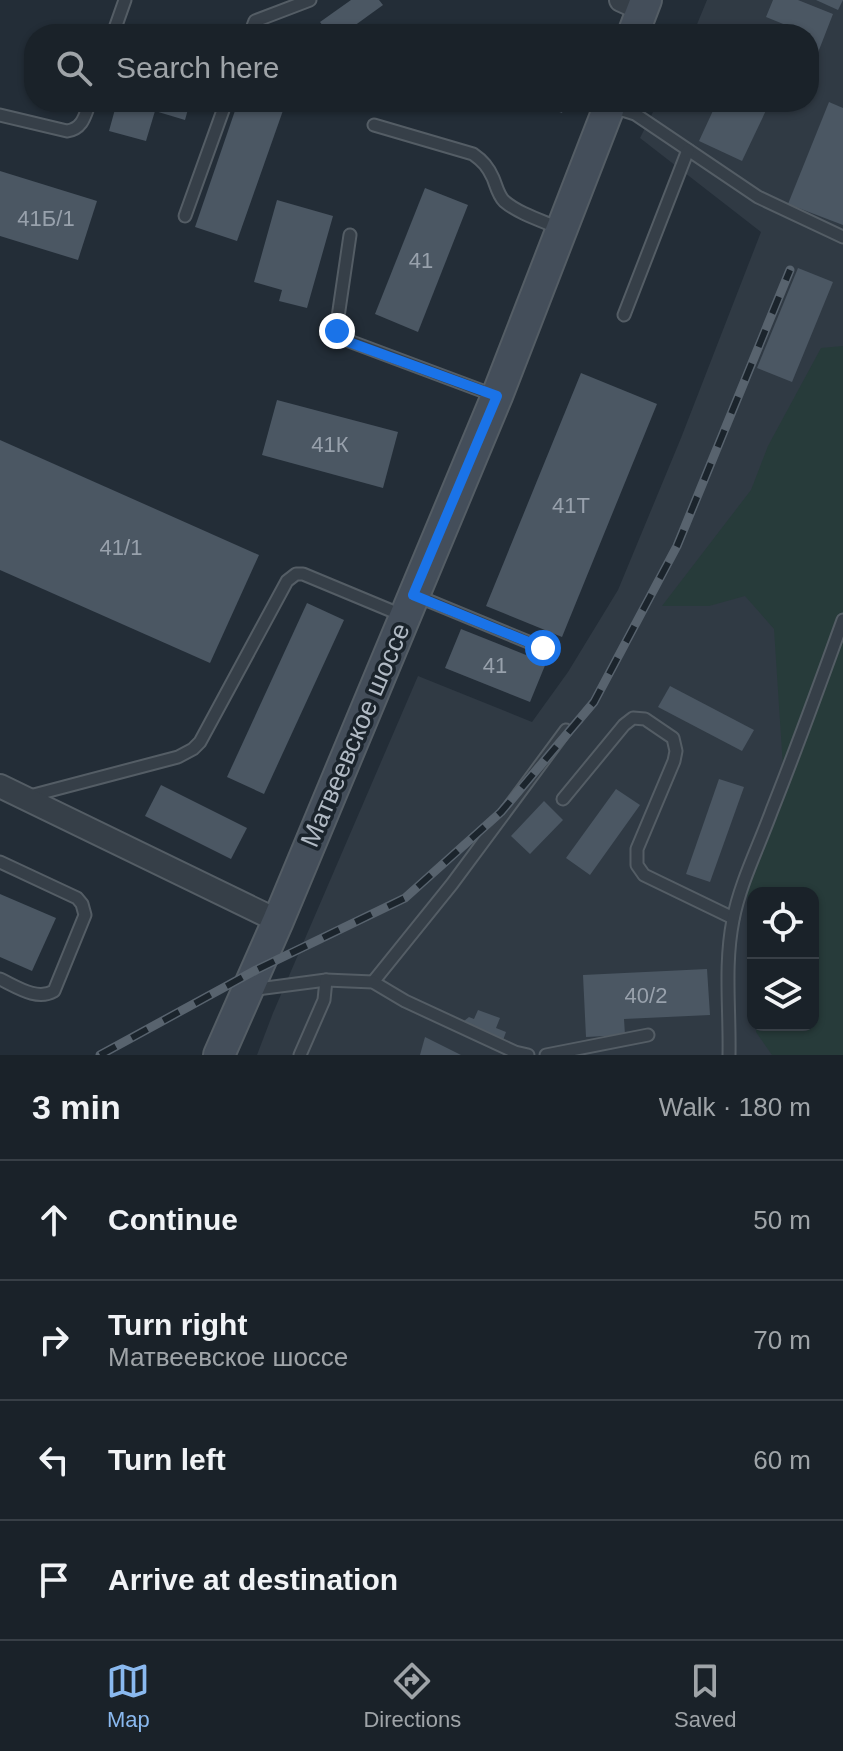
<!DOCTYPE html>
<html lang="en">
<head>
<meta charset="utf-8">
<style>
  :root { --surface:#1a2229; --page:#232a31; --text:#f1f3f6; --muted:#9fa4a8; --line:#383f46; --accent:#8ab9ef }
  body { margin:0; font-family:Arial,sans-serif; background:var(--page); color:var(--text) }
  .controls { position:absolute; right:24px; bottom:24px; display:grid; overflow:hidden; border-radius:16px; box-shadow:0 2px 6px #0004 }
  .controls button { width:72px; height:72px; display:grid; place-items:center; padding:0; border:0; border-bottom:2px solid var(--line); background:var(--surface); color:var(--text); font:40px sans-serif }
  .stop { position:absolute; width:24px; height:24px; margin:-18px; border:6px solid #1a73e8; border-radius:50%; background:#fff }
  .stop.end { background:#1a73e8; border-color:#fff; box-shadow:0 2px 8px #0008 }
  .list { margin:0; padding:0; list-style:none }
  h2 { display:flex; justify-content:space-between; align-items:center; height:104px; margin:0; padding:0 32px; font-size:34px }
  h2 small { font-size:26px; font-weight:400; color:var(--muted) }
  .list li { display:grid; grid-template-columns:52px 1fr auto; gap:24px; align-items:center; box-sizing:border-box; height:120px; padding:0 32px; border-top:2px solid var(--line) }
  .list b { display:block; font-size:30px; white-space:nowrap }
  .list p { margin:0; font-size:26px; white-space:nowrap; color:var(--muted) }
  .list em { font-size:26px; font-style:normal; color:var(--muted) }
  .icon { flex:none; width:44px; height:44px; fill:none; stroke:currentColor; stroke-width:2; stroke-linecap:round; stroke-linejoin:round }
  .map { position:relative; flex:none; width:843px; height:1055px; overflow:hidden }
  .search { position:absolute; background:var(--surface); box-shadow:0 2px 6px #0004; left:24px; right:24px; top:24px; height:88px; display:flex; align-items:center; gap:20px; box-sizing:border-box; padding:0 28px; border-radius:32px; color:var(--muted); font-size:30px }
  .sheet { height:584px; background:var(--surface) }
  nav { display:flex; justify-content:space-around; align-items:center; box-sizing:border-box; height:112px; border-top:2px solid var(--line); background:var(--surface); font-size:22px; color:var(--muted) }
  nav a { display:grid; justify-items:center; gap:4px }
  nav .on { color:var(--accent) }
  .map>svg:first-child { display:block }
  .airport { fill:#303a44; fill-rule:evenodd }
  .green { fill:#273b3a }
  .building { fill:#4b5763 }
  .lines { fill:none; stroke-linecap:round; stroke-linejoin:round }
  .service-casing { stroke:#545d65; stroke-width:15 }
  .minor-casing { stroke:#545d65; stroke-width:26 }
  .secondary-casing { stroke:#545d65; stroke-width:34 }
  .service { stroke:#363f48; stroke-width:11 }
  .minor { stroke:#363f48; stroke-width:22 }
  .secondary { stroke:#444e5a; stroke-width:30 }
  .rail-casing { stroke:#58636e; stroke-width:9 }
  .rail { stroke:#1b242c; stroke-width:6; stroke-dasharray:18; stroke-linecap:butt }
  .route { stroke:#1a73e8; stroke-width:10 }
  .labels { text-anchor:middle; stroke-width:7; stroke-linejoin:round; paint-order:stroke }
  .number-label { font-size:22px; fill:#98a1ac }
  .street-label { font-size:26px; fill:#b1bac4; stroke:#1b242c }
</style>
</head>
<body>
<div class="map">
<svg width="843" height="1055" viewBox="0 0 843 1055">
  <rect width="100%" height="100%" fill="#232d37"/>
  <path class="airport" d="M707,0H843V1055H257L273,1013L418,676L532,722L568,672L618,590L681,438L761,232L640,138L658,102H809V34H693ZM753,893H813V1025H753Z"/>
  <polygon class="green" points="843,346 843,1055 772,1055 756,1032 756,1025 813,1025 813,893 753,893 753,978 747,888 783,767 774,629 745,596 709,606 662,606 751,490 768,446 821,348"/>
  <g class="building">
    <polygon points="351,0 379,0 383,5 343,34 329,34 320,22"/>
    <polygon points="773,0 798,0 833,14 812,68 809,67 809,34 802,34 803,32 766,17"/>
    <polygon points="816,0 843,0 838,10"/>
    <polygon points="117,102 190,102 185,120 155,111 146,141 109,131"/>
    <polygon points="238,102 286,102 237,241 195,227"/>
    <polygon points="532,102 566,102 562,113"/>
    <polygon points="717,102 770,102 742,161 699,141"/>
    <polygon points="829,102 843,108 843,225 788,204"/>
    <polygon points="0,171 97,201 78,260 0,236"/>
    <polygon points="425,188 468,205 418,332 375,314"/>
    <polygon points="277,200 333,216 307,308 279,301 282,290 254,282"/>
    <polygon points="798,268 833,282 792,382 757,368"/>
    <polygon points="581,373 657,404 562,637 486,606"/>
    <polygon points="277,400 398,432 383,488 262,455"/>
    <polygon points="0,440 259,555 210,663 0,570"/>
    <polygon points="307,603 344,620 264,794 227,777"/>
    <polygon points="461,629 546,663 530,702 445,668"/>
    <polygon points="670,686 754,730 742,751 658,707"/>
    <polygon points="719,779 744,787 710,882 686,874"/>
    <polygon points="161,785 247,828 231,859 145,816"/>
    <polygon points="616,789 640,805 590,875 566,858"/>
    <polygon points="544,801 563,820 530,854 511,836"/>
    <polygon points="0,894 56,918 32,971 0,957"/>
    <polygon points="707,969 710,1015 624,1019 625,1035 586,1037 583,975"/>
    <polygon points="478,1010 500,1018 496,1028 506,1032 502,1043 464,1021 469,1017 474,1019"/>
    <polygon points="425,1037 461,1055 420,1055"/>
  </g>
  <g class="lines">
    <g class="service-casing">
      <g id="service">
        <polyline points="113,34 125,0"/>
        <polyline points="250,34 255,21 310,0"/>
        <polyline points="610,106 635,114 758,197 843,237"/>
        <path d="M0,115L67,131C83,129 85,115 90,102"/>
        <path d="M374,125L473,154C483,161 488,167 493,178C496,185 498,195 504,201C519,214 543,221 561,229"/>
        <polyline points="185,216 226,102"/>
        <polyline points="350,235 337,324 337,331 341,338 496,396"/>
        <polyline points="624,315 688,150"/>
        <polyline points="417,596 543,648"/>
        <polyline points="26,797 178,757 193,749 200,742 287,581 296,574 303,574 404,616"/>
        <polyline points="563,799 624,725 633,718 645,719 673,738 676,751 674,761 637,849 637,865 644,875 733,918"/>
        <path d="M0,862L77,898L82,904L85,915L54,991C37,1001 17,987 0,979"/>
        <polyline points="373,982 452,884 566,730"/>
        <polyline points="250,990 326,980 373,982 405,1001 515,1052 528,1055"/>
        <polyline points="300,1055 324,1000 326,980"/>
        <polyline points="546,1055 648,1035"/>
        <path d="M729,1055C730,1010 724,965 733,920C740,883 759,846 772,810C797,747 820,684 843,620"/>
      </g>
    </g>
    <g class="minor-casing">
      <g id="minor">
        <polyline points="621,0 641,9"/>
        <polyline points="0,786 278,921"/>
      </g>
    </g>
    <g class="secondary-casing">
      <g id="secondary">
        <polyline points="633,34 646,0"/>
        <polyline points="219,1055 278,921 497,396 611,102"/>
      </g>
    </g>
    <use href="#service" class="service"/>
    <use href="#minor" class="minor"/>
    <use href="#secondary" class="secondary"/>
    <g class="rail-casing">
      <polyline id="rail" points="100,1055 256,970 405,898 501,812 594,702 677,546 790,270"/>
    </g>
    <use href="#rail" class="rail"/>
  </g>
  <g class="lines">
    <polyline class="route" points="337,331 341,338 346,341 497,396 413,595 543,648"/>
  </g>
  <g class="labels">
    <g class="number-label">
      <text x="46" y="226">41Б/1</text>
      <text x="421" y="268">41</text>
      <text x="330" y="452">41К</text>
      <text x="571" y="513">41Т</text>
      <text x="121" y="555">41/1</text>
      <text x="495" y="673">41</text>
      <text x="646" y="1003">40/2</text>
    </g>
    <g class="street-label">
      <text transform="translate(355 735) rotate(-67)" y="9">Матвеевское шоссе</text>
    </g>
  </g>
</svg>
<div class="controls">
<button><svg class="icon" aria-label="locate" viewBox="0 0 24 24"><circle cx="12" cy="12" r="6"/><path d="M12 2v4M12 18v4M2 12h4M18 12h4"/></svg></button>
<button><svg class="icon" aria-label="layers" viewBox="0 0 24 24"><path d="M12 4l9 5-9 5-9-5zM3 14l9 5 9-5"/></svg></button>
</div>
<div class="stop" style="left:543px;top:648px"></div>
<div class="stop end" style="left:337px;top:331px"></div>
<div class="search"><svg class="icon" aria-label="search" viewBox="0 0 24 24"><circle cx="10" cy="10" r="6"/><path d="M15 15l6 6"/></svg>Search here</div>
</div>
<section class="sheet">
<h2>3 min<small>Walk · 180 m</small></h2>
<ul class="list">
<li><svg class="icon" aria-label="ahead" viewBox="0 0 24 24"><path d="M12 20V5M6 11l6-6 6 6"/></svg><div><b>Continue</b></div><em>50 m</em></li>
<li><svg class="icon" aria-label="right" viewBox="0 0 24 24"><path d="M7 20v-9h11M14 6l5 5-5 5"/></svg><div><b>Turn right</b><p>Матвеевское шоссе</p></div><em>70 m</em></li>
<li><svg class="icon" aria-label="left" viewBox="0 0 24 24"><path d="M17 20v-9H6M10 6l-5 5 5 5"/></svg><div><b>Turn left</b></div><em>60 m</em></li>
<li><svg class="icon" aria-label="arrive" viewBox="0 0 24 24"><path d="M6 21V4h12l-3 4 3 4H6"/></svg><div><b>Arrive at destination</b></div></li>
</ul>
</section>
<nav>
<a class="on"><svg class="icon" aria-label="map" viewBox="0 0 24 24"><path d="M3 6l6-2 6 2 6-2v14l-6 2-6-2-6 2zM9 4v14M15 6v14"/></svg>Map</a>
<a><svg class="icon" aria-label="directions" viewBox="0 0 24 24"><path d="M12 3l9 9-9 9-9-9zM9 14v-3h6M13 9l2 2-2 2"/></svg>Directions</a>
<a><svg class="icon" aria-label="saved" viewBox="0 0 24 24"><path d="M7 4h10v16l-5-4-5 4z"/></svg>Saved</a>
</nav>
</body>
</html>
